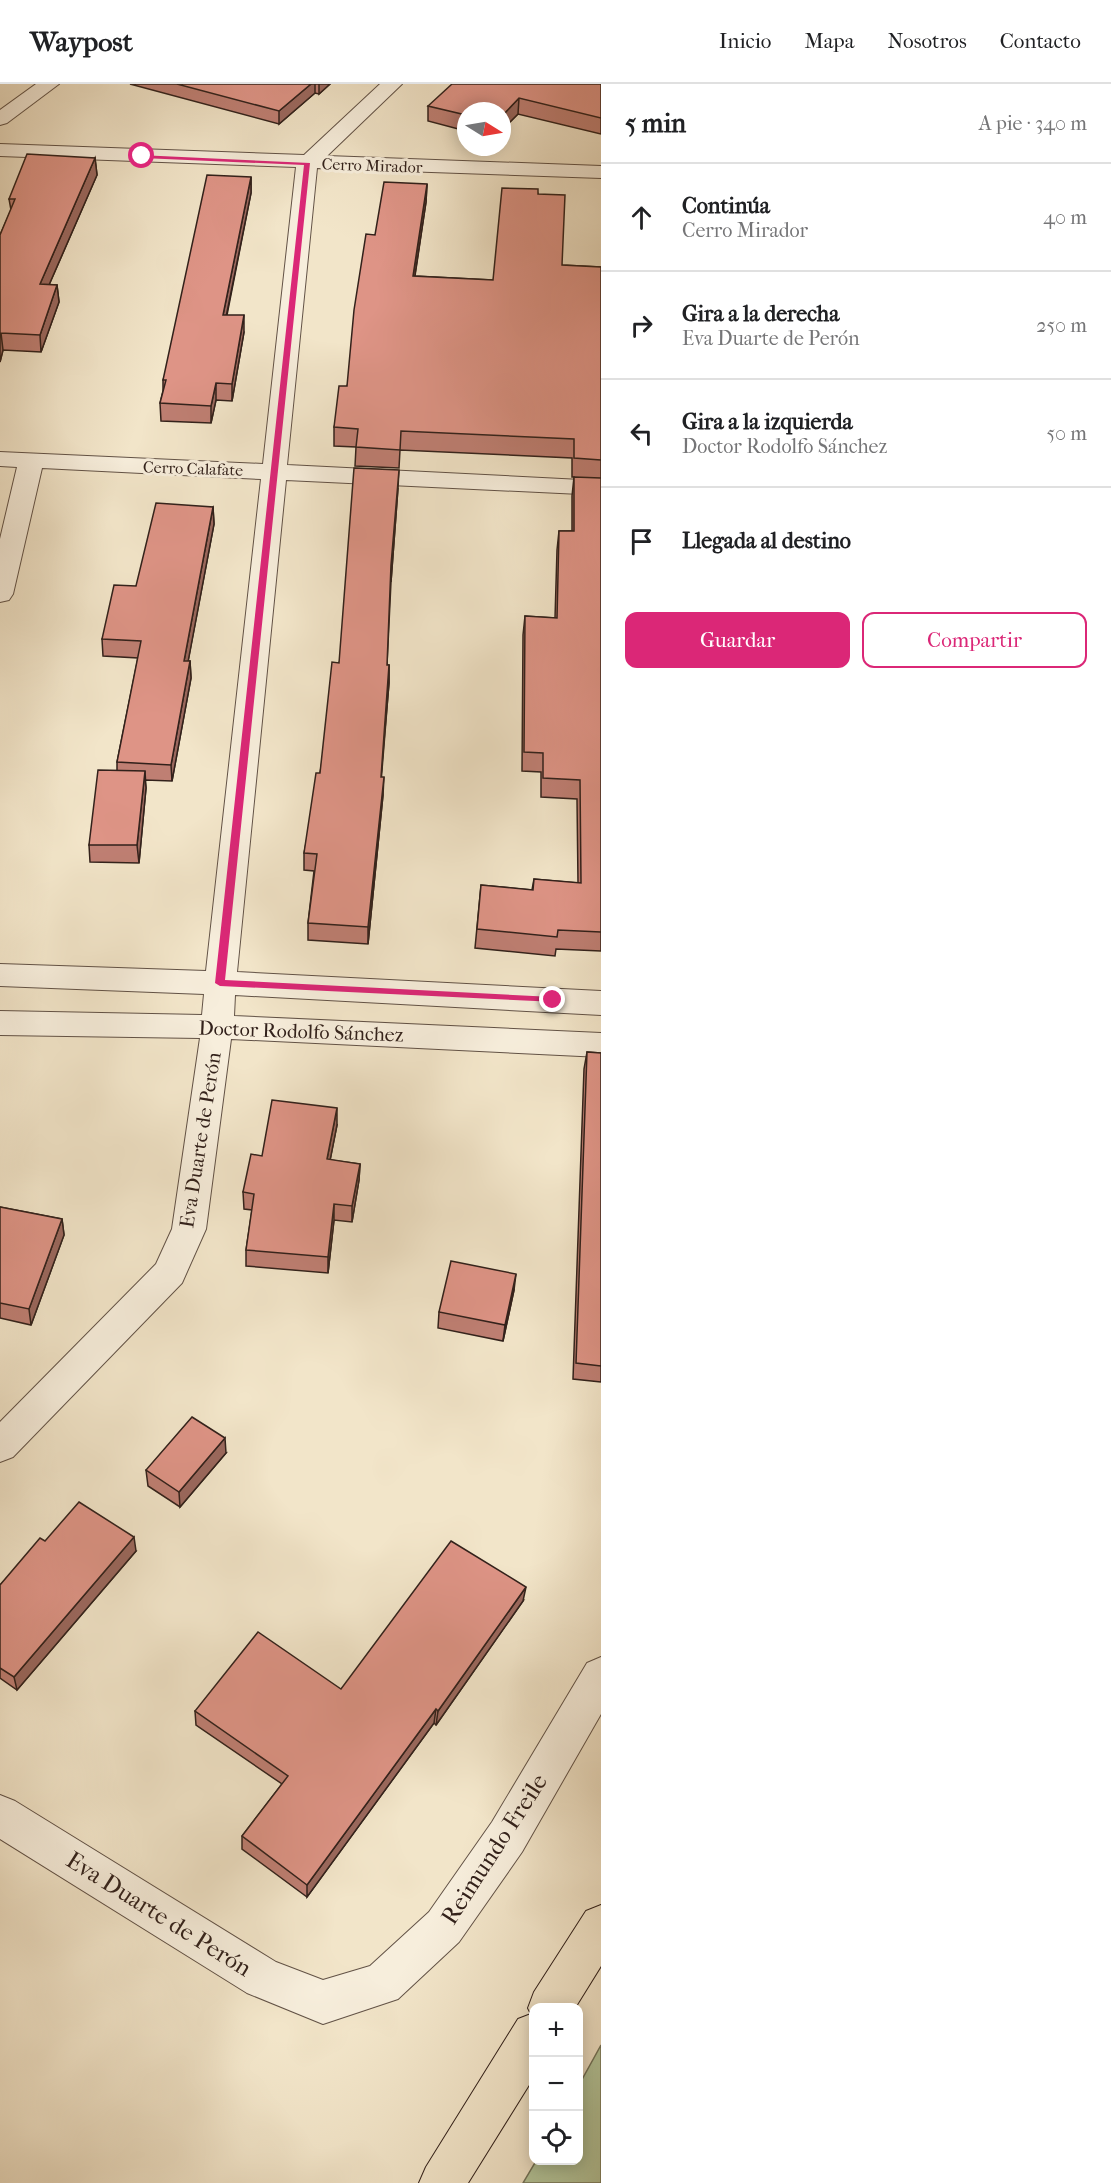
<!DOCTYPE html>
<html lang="es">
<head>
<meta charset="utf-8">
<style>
  :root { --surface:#fff; --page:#f6f6f6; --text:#202124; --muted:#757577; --line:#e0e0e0; --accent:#db2777 }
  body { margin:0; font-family:"IM FELL French Canon",serif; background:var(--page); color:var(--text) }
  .controls { position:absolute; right:18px; bottom:18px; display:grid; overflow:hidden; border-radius:12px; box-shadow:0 3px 15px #0003 }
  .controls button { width:54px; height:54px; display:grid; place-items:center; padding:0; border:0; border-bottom:2px solid var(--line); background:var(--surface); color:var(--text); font:30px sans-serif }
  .compass { position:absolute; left:457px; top:18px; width:54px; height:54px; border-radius:50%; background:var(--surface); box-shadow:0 3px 15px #0003; rotate:101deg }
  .stop { position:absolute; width:18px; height:18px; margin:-14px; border:4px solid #db2777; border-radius:50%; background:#fff }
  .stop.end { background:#db2777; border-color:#fff; box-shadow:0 2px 6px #0008 }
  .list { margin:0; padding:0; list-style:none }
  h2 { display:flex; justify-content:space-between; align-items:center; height:78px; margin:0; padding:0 24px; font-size:26px }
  h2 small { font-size:20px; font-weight:400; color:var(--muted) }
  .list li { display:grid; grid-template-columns:39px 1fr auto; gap:18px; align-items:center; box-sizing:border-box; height:108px; padding:0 24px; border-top:2px solid var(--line) }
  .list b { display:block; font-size:22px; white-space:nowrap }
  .list p { margin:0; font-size:20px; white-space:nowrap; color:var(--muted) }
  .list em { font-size:20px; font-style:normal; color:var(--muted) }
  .actions { display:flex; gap:12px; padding:18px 24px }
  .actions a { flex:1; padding:14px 0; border:2px solid var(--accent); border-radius:12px; text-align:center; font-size:21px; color:var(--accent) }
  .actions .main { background:var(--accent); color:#fff }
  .icon { flex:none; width:33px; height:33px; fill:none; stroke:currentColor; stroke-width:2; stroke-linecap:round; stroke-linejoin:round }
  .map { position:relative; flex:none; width:601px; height:2099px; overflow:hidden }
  header { display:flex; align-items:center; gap:36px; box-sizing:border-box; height:84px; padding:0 30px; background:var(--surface); border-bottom:2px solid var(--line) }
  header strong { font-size:28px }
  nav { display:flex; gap:33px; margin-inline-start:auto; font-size:21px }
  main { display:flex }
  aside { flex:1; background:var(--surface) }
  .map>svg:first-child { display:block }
  .green { fill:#b4c69b; stroke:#73745b; stroke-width:1.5 }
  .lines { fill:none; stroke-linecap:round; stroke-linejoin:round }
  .minor-casing { stroke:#625246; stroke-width:2 }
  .major-casing { stroke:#32211b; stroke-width:2 }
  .minor { fill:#f7eedc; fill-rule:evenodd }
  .major { fill:#f2e5c9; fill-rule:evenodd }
  .wall { fill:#bf7f73; stroke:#32211b; stroke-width:1.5 }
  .shaded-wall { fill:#9b685e; stroke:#32211b; stroke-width:1.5 }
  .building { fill:#de9486; stroke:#32211b; stroke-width:1.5 }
  .route { fill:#db2777 }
  .labels { text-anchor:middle; stroke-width:6; stroke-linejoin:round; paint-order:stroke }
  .far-street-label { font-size:16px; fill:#32211b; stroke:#f7eedc }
  .street-label { font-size:20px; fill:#32211b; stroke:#f7eedc }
  .near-street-label { font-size:24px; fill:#32211b; stroke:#f7eedc }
</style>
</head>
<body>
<header>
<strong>Waypost</strong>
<nav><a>Inicio</a><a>Mapa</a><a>Nosotros</a><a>Contacto</a></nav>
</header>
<main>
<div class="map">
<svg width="601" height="2099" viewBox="0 0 601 2099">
  <rect width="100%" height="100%" fill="#f2e5c9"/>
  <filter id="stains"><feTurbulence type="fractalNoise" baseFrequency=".00333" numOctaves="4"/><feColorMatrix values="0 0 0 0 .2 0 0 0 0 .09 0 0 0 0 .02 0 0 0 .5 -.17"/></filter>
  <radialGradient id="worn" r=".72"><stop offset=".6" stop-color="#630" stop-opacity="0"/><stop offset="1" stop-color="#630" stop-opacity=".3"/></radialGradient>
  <polygon class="green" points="601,1961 601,2099 523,2099 536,2077 578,2076 579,2001"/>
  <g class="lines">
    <g class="minor-casing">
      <g id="minor">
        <polygon points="36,0 59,0 7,39 0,41 0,26"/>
        <polygon points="380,0 402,0 327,72 601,82 601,94 317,84 287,381 601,397 601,411 286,396 237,888 601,907 601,931 235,911 234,932 601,949 601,973 231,955 206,1145 182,1199 13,1373 0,1378 0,1338 156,1180 172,1145 200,954 0,951 0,927 202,931 204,910 0,902 0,880 206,887 261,395 42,384 13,510 9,516 0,518 0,455 17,383 0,382 0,368 263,380 296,83 0,72 0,60 304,71"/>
        <polygon points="601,1573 601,1630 522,1768 459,1858 398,1915 323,1940 247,1909 0,1755 0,1711 15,1717 276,1878 323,1896 370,1882 429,1828 492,1738 587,1579"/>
      </g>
    </g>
    <g class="major-casing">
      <polygon id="major" points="601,1821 601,1882 575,1924 534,1924 534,1993 468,2099 419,2099 426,2083 518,1935 531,1930 528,1924 534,1908 586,1827"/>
    </g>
    <use href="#minor" class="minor"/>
    <use href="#major" class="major"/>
  </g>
  <g class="wall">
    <polygon points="130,0 330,0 319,10 315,9 279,40"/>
    <polygon points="601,0 601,50 518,30 502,46 502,27 466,27 466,47 428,37 428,22"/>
    <polygon points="95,74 97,91 49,201 57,201 59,218 41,268 3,266 0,278 0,151 11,126 9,115"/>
    <polygon points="251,93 251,109 227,231 244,248 232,317 216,316 211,339 161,337 160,319 163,307 163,296"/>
    <polygon points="427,100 426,118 415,192 493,196 538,110 562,181 601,183 601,867 556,865 555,872 475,864 481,801 532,806 534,795 578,799 577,715 541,713 541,688 522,687 523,551 525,532 555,534 557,466 559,447 572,447 572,412 574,393 572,393 572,374 400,366 399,384 355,382 356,363 334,362 334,343 347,302"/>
    <polygon points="398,404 391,498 387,581 389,581 389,599 381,693 383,711 368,860 308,856 308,839 314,787 304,786 304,769 320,689 339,579"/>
    <polygon points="213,423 214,440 188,577 190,577 191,594 172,697 145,696 146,704 139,779 90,778 89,761 117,686 117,678 138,574 103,572 102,555 136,502"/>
    <polygon points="587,968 601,969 601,1298 573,1295 584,985"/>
    <polygon points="337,1041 330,1076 360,1080 359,1096 352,1138 334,1136 328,1189 246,1182 246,1166 252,1126 244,1125 243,1108 262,1072"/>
    <polygon points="0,1123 62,1135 64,1151 31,1241 0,1234"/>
    <polygon points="514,1206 503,1257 438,1244 439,1228"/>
    <polygon points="226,1369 180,1423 148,1402 146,1386"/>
    <polygon points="45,1457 136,1467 17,1606 0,1594 0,1501"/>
    <polygon points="523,1517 436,1641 434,1639 307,1813 242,1765 242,1752 282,1700 196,1641 195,1627 341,1605"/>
  </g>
  <g class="shaded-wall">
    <polygon points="311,0 315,0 315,9 279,40 279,27"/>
    <polygon points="319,0 330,0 319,10"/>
    <polygon points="519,14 518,30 502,46 502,32"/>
    <polygon points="95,74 97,91 42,217 40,200"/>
    <polygon points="251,93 251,109 223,248 223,231"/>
    <polygon points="427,100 426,118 412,210 413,192"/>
    <polygon points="57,201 59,218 41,268 40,251"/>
    <polygon points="244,231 244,248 232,317 232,300"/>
    <polygon points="1,249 3,266 0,278 0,251"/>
    <polygon points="216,299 216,316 211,339 211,322"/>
    <polygon points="399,386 398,404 391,498 391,481"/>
    <polygon points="213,423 214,440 185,594 184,577"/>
    <polygon points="190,577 191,594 172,697 171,681"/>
    <polygon points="389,581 389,599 380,711 381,693"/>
    <polygon points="145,687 146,704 139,779 137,761"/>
    <polygon points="384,693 383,711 368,860 368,843"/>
    <polygon points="337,1024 337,1041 327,1092 327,1075"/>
    <polygon points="360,1080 359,1096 352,1138 352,1122"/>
    <polygon points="334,1120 334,1136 328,1189 328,1173"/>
    <polygon points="62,1135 64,1151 31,1241 29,1225"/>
    <polygon points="516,1190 514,1206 503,1257 505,1241"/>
    <polygon points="225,1354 226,1369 180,1423 179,1408"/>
    <polygon points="134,1453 136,1467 17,1606 14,1593"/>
    <polygon points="526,1503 523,1517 436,1641 438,1627"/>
    <polygon points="436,1625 434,1639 307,1813 307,1801"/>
  </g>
  <g class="building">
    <polygon points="177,0 311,0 279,27"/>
    <polygon points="452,0 601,0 601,34 519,14 502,32 502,27 466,27 466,31 428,22"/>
    <polygon points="27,70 95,74 40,200 57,201 40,251 1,249 0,251 0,151 15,115 9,115"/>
    <polygon points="207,91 251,93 223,231 244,231 232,300 216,299 211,322 160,319 166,296 163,296"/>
    <polygon points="384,98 427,100 413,192 493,196 502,104 538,105 538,110 565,111 562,181 601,183 601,376 574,374 574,355 401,347 400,366 356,363 358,345 334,343 339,302 347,302 354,226 366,150 375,151"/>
    <polygon points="354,384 399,386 391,481 387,581 389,581 381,693 384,693 368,843 308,839 317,770 304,769 316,689 320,689 332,578 339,579"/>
    <polygon points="574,393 601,394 601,848 558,846 557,853 477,845 481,801 533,806 534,795 581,799 580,696 543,694 543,669 524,668 525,532 557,534 559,447 574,447"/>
    <polygon points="156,419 213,423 184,577 190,577 171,681 117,678 141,557 102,555 114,501 136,502"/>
    <polygon points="98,686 145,687 137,761 89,761"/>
    <polygon points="587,968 601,969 601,1282 576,1279"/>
    <polygon points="272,1016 337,1024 327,1075 360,1080 352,1122 334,1120 328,1173 246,1166 254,1110 243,1108 251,1070 262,1072"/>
    <polygon points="0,1123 62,1135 29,1225 0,1219"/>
    <polygon points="451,1177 516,1190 505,1241 439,1228"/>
    <polygon points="192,1333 225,1354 179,1408 146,1386"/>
    <polygon points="79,1418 134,1453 14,1593 0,1584 0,1501 40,1454 45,1457"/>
    <polygon points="451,1457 526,1503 438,1627 436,1625 307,1801 242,1752 288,1692 195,1627 258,1548 341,1605"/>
  </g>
  <polygon class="route" points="139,71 310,79 225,896 553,913 557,914 557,918 220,902 215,899 304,81 142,74"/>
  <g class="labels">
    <g class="far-street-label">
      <text transform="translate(372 81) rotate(2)" y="6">Cerro Mirador</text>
      <text transform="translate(193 384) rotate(2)" y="6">Cerro Calafate</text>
    </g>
    <g class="street-label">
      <text transform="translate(301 947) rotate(2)" y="7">Doctor Rodolfo Sánchez</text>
      <text transform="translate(200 1056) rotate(-81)" y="7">Eva Duarte de Perón</text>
    </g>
    <g class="near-street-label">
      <text transform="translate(494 1765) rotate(-57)" y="8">Reimundo Freile</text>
      <text transform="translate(159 1830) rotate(32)" y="8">Eva Duarte de Perón</text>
    </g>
  </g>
  <rect width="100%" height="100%" filter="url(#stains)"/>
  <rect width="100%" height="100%" fill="url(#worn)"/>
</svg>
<div class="controls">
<button>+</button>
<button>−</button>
<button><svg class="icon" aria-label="locate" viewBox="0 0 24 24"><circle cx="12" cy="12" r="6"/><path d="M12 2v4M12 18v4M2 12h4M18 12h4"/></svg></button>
</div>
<svg class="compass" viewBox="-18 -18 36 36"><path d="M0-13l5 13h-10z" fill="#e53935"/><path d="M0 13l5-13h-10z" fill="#757577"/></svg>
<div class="stop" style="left:142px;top:72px"></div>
<div class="stop end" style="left:553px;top:916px"></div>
</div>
<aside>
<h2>5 min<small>A pie · 340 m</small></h2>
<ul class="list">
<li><svg class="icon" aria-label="ahead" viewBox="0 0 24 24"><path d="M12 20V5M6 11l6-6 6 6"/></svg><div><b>Continúa</b><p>Cerro Mirador</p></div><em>40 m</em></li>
<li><svg class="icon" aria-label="right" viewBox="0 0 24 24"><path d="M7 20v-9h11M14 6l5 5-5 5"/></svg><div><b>Gira a la derecha</b><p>Eva Duarte de Perón</p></div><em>250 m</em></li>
<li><svg class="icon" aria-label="left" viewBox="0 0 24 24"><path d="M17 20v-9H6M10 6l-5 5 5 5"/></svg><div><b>Gira a la izquierda</b><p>Doctor Rodolfo Sánchez</p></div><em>50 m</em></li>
<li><svg class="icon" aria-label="arrive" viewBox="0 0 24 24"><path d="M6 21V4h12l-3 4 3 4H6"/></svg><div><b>Llegada al destino</b></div></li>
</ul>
<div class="actions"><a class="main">Guardar</a><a>Compartir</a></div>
</aside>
</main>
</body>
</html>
